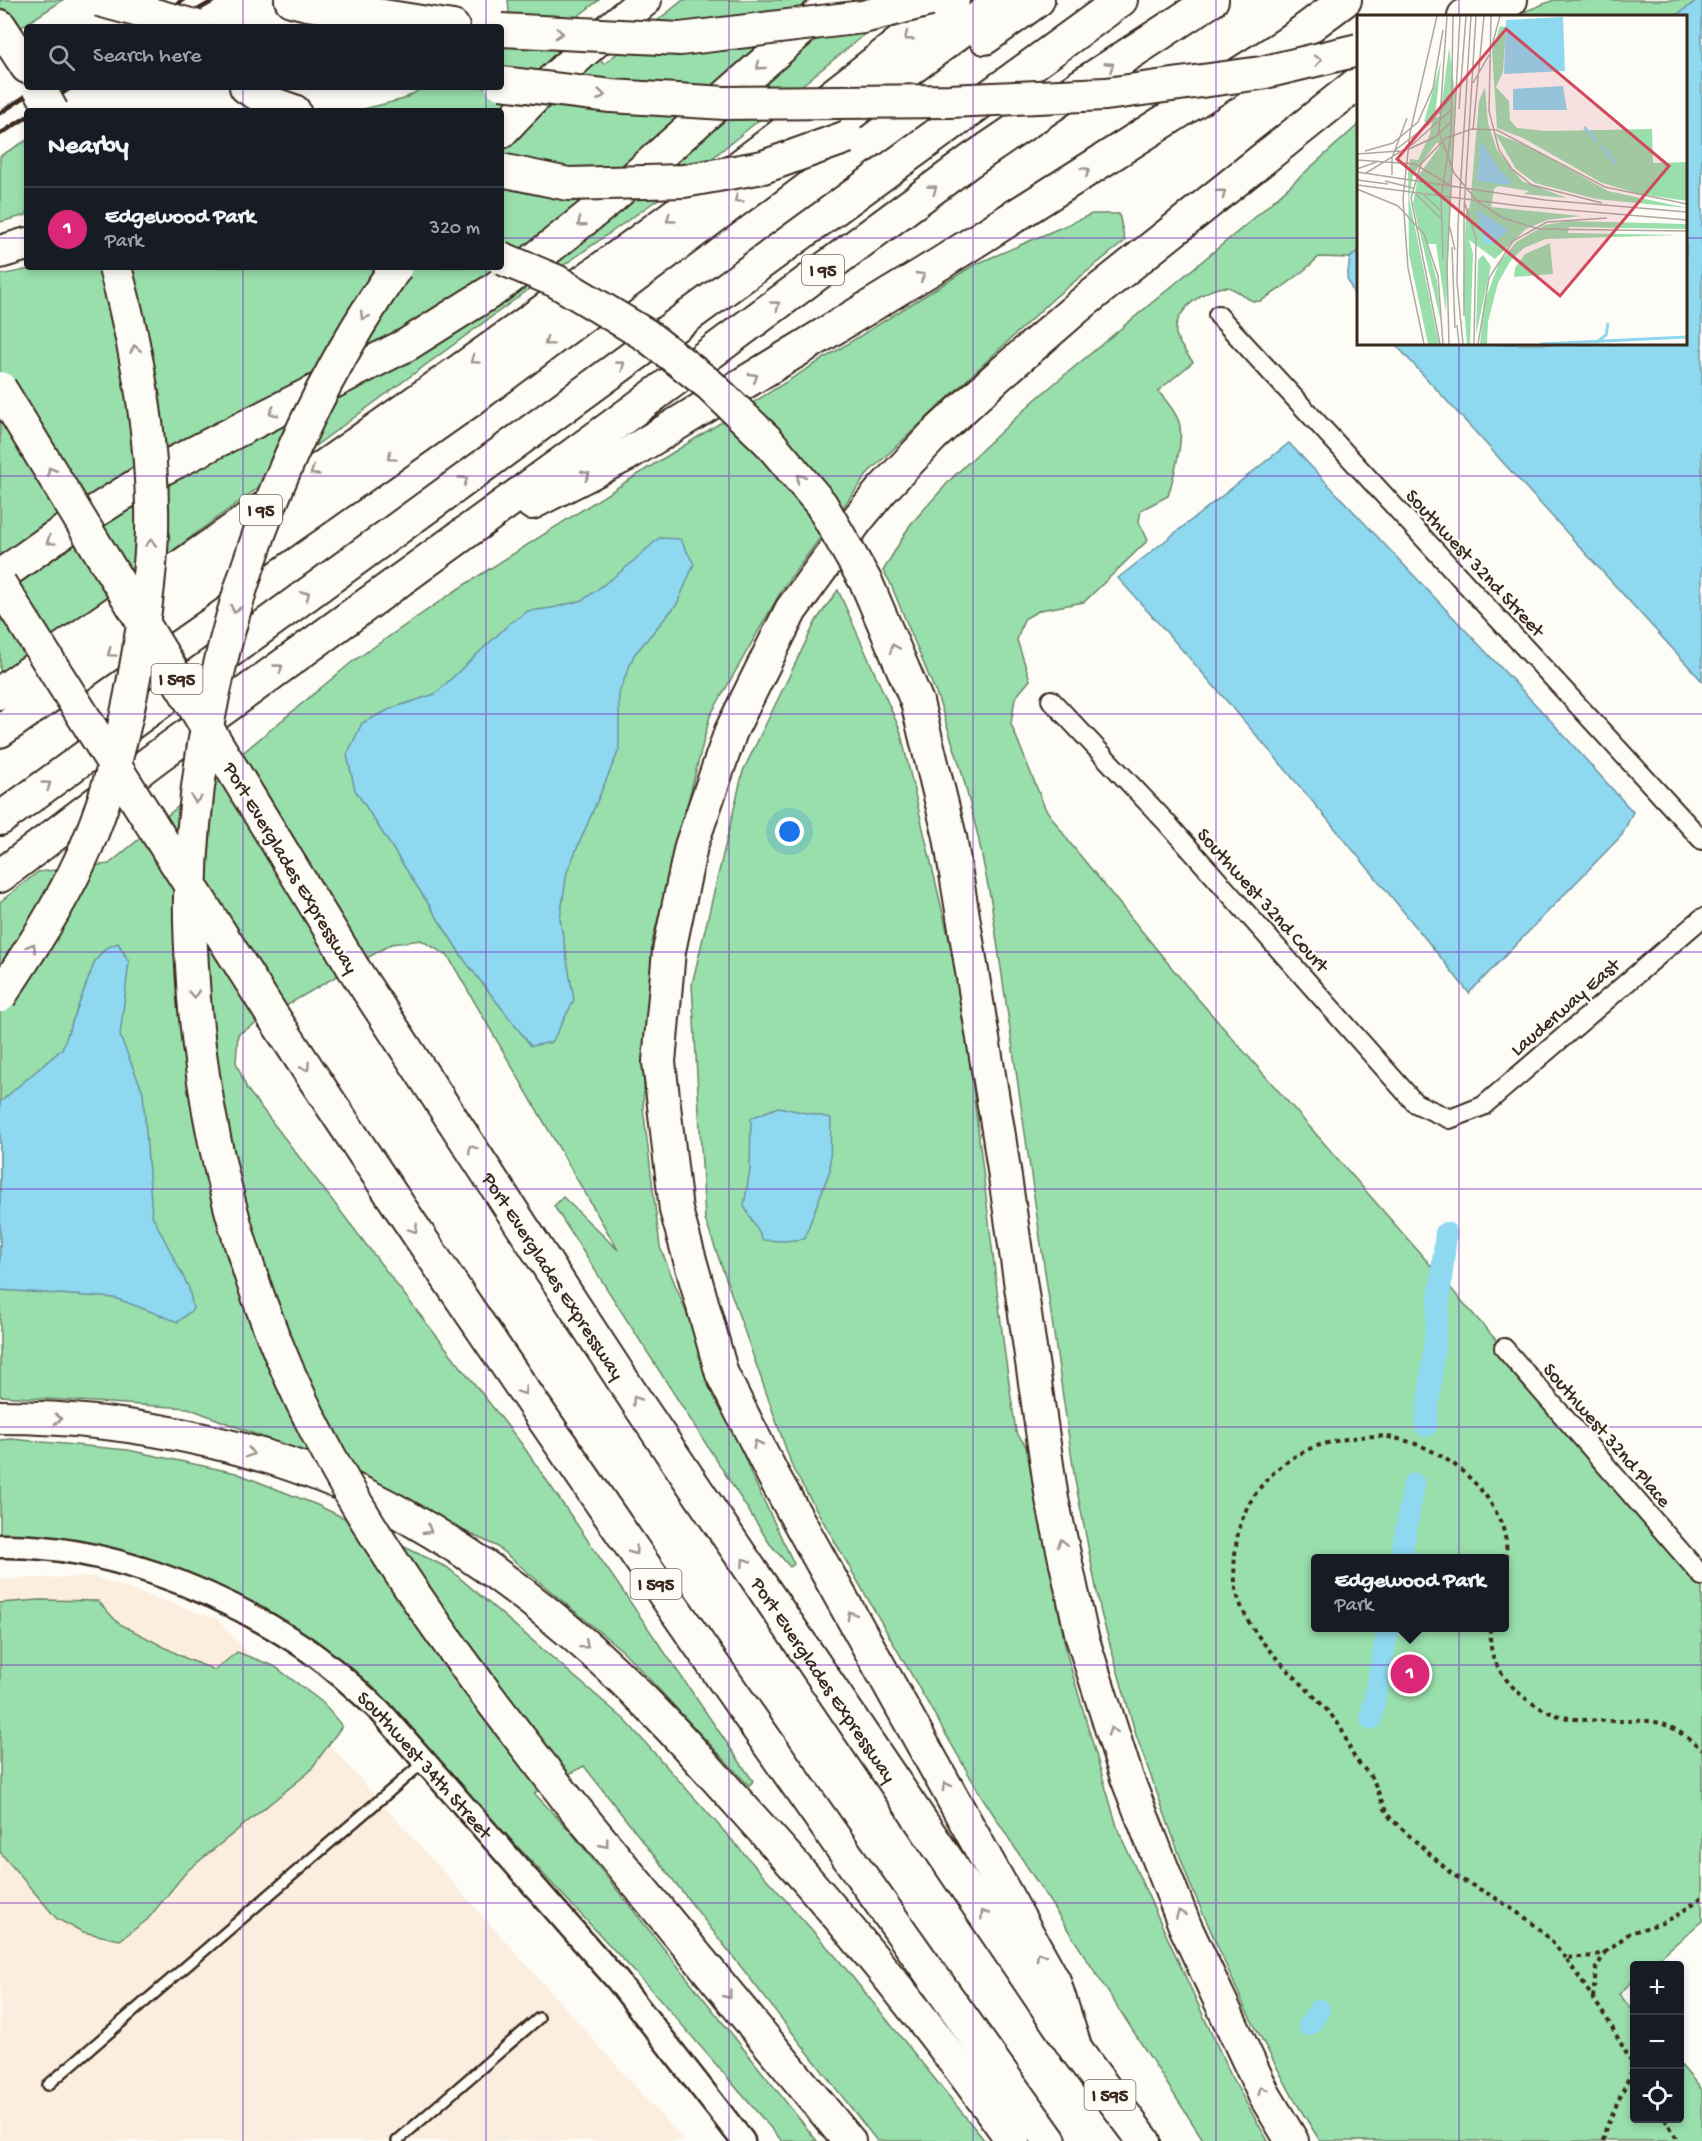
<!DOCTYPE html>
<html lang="en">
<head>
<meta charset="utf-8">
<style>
  :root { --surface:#171b24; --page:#20242c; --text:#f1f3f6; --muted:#9ea1a6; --line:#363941; --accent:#db2777 }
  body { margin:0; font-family:"Gochi Hand",sans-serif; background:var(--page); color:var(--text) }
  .controls { position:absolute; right:18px; bottom:18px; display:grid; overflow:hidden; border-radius:6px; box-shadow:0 3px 9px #0003 }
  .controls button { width:54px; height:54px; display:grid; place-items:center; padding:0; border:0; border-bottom:2px solid var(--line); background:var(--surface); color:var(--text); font:30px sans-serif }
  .you { position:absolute; left:790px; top:832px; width:21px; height:21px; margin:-15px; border:4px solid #fff; border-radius:50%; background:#1a73e8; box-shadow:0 0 0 9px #1a73e833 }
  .badge { display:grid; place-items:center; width:39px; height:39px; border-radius:50%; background:var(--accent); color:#fff; font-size:20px; font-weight:700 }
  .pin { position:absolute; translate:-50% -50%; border:3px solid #fff; box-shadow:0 2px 6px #0006 }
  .popup { position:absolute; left:1311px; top:1554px; width:198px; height:78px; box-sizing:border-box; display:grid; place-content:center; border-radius:6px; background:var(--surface); filter:drop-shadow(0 2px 4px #0005); font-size:20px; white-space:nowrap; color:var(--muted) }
  .popup b { font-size:22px; color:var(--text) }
  .popup::after { content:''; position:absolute; left:50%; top:100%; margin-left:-12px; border:12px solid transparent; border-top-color:var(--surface) }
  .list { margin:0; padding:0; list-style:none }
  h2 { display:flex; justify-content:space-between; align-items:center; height:78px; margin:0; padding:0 24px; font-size:26px }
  h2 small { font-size:20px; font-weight:400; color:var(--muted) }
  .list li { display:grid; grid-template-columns:39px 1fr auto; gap:18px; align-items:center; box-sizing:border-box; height:84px; padding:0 24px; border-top:2px solid var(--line) }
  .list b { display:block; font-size:22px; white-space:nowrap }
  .list p { margin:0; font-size:20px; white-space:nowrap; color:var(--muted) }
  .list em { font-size:20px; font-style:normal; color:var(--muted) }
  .icon { flex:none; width:33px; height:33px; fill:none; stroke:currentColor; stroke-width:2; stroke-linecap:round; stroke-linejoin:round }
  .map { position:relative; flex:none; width:1702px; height:2141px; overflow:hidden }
  .search { position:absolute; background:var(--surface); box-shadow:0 3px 9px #0003; left:24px; top:24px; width:480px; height:66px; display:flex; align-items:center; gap:15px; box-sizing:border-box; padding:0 21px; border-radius:6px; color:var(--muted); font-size:22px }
  .panel { position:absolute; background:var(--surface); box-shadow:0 3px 9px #0003; left:24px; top:108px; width:480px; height:162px; border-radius:6px }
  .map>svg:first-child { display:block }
  .built { fill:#fbeede }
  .green { fill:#99dfac; stroke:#6a8465; stroke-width:1.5; fill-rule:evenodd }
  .water { fill:#8ed8f0; stroke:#6d929c; stroke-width:1.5 }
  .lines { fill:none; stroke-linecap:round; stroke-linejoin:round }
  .canal { stroke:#8ed8f0; stroke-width:22 }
  .service-casing { stroke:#3b2a1e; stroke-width:14 }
  .minor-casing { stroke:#3b2a1e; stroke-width:22 }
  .tertiary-casing { stroke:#3b2a1e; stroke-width:27 }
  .motorway-casing { stroke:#3b2a1e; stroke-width:36 }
  .path { stroke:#3b2a1e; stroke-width:4; stroke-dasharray:4.5 4.5; stroke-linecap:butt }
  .service { stroke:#fdfcf7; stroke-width:9 }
  .minor { stroke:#fdfcf7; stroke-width:18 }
  .tertiary { stroke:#fdfcf7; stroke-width:22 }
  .motorway { stroke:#fdfcf7; stroke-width:32 }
  .rail { stroke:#3b2a1e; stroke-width:4.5 }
  .motorway-bridge-casing { stroke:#3b2a1e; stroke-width:36; stroke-linecap:butt }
  .motorway-bridge { stroke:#fdfcf7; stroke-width:32 }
  .oneway { stroke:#9c938a }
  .grid { fill:none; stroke:#7b2cbf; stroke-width:1.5; stroke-opacity:0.55 }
  .labels { text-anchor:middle; stroke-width:4.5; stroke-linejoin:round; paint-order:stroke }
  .shield { fill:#fdfcf7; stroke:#75695f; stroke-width:1.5 }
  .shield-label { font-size:18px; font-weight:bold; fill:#3b2a1e }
  .street-label { font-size:20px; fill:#3b2a1e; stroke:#fdfcf7 }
  .inset-river { fill:none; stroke:#8ed8f0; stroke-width:3 }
  .inset-road { fill:none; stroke:#afa8a0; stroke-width:1.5 }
  .view { fill:#d1495b; fill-opacity:0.15; stroke:#d1495b; stroke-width:3 }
  .inset-edge { fill:none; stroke:#3b2a1e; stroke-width:3 }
</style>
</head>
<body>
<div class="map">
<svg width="1702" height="2141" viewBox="0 0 1702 2141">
  <rect width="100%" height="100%" fill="#fdfcf7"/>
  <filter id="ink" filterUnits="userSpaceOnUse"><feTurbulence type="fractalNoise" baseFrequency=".0167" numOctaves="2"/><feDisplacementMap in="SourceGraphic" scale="12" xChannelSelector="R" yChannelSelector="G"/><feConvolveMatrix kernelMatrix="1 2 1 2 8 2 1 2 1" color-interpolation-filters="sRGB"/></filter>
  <g filter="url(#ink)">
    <polygon class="built" points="95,1577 217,1619 684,2141 0,2141 0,1579"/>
    <g class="green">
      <polygon points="0,0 63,0 0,41"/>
      <polygon points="508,0 599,0 565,26 604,64 683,0 907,0 684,181 517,298 0,677 0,275 40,267 501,267 501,111 356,111 404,99 424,87 501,87 501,42 511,36"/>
      <polygon points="1554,0 1698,0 1675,16 1513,16"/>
      <path d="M1358,125V251L1350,258L1319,257C1304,271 1290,283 1272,294C1268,296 1263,300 1260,301C1247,304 1239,288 1226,287C1206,287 1173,311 1176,334C1178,344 1187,354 1193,362L1158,391C1166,401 1175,410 1179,422C1185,439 1173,479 1168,496L1141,510L1139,522L1148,540L1084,602L1040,610L1024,619L1017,640L1030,680L1015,698L1011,724L1045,808L1070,843L1185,984L1702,1576V1921L1651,1965L1634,1966V1980L1619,1994L1634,2012V2118H1680V2064L1702,2090V2141H1320L1294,2099L1245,2008L1190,1884L1136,1735L1101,1613L1075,1480L1011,1036L991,901L978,836L961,769L938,698L889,580L883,571L910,525L953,477L1037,398L1253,219ZM1316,1558H1504V1628H1316Z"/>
      <polygon points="27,140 27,215 0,222 0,156"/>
      <polygon points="1092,214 1119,214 1125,241 1054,298 869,472 783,588 710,716 652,942 643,1107 660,1247 752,1476 794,1564 790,1567 770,1544 554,1206 563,1197 618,1250 448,956 421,940 391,944 238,1034 236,1062 247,1089 420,1315 521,1443 753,1781 749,1786 624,1652 496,1546 291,1448 188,1408 0,1396 0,902 38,872 109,864 352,662 458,589 648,468 974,265"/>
      <polygon points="838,590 900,730 962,995 1004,1348 1016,1432 1026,1446 1067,1655 1118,1830 1232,2078 1268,2141 1204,2141 979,1792 793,1469 705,1219 692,984 743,771 816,621"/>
      <polygon points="11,1439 128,1450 236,1473 317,1505 448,1568 625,1720 837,1958 985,2141 877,2141 584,1766 534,1793 571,1832 817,2141 782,2141 658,1997 349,1666 260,1605 135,1555 0,1539 0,1440"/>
      <polygon points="39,1600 98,1601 118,1623 187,1659 215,1670 237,1652 274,1666 322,1702 342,1726 309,1772 187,1871 147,1920 120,1940 83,1932 57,1919 0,1852 0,1603"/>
    </g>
    <g class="water">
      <polygon points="1698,0 1702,0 1702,681 1395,344 1686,344 1686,16 1675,16"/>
      <polygon points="1358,251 1358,303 1347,279 1350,258"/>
      <path d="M1289,443L1551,721L1633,812L1622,835L1469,993C1356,851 1239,712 1118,578Z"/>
      <polygon points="659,538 680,539 694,564 677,604 634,655 619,693 619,750 567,872 560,919 574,1000 552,1042 531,1046 465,961 355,790 347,755 362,723 392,708 435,694 509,624 528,611 552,608 583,600 623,570"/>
      <polygon points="118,943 129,962 120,1036 143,1092 152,1215 189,1288 193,1309 178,1322 115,1298 0,1290 0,1102 62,1049 95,961 106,948"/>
      <polygon points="778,1107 831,1118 830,1170 804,1239 783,1241 763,1240 744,1206 750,1169 751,1118"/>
    </g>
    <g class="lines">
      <g class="canal">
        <polyline points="1426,1426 1446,1233"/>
        <polyline points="1401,1558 1414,1484"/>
        <polyline points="1371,1719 1388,1628"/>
        <polyline points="1309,2025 1319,2010"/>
      </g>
      <g class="service-casing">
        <g id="service">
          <polyline points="48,2085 425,1761"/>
          <polyline points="397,2141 539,2018"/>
        </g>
      </g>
      <g class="minor-casing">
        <g id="minor">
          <polyline points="1218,315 1702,840"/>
          <polyline points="1051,700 1166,822 1415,1103 1450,1119 1483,1106 1702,918"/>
          <polyline points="1504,1348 1702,1576"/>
        </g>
      </g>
      <g class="tertiary-casing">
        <g id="tertiary">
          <path id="s1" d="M0,1546C100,1544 213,1588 296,1642C327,1662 354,1687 381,1712L617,1980L743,2141"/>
        </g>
      </g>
      <g class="motorway-casing">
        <g id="motorway">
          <polyline points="291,0 307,4 453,27"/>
          <polyline points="1464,16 1511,0"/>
          <polyline points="0,26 27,67"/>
          <polyline points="985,38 1038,0"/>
          <polyline points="246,87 274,104 294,111"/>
          <path d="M501,132C545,84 594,41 645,0"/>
          <polyline points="0,252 27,244"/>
          <polyline points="532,503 626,455 941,263 1286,44 1345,0"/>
          <polyline points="0,576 52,539 162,469 408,344 492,291 530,263 610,199 835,0"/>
          <path d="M0,693C321,467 648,247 953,0"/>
          <polyline points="917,702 950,837 999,1136 1052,1499 1082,1637 1127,1778 1185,1926 1265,2096 1292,2141"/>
          <polyline points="0,731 467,403 1002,0"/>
          <polyline points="0,819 1121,0"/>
          <polyline points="0,876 157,757 611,427 970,161 1086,82 1212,0"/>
          <path id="s2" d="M354,969L637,1402L1076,2050L1144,2141"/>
          <path d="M274,1018C524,1398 785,1771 1050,2141"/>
          <path d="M0,1417C134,1417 285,1448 402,1514C470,1552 534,1599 592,1651C649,1702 700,1760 750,1816C844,1919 932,2027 1013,2141"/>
          <polyline points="567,1799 849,2141"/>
          <polyline points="1076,2050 1054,1981 773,1475 722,1374 676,1210 659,1062 669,951 691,846 731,731 791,610 857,520 881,491 933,436 997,377 1079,306 1358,83"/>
        </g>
      </g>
      <g class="path">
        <path d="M1504,1567C1511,1542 1502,1520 1488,1499C1464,1466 1427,1442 1387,1437C1373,1435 1360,1437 1346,1439C1333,1442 1319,1444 1307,1450C1272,1466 1243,1501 1237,1539C1234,1557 1233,1576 1237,1593C1249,1644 1306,1682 1336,1721C1345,1732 1347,1746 1355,1758C1361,1767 1369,1772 1374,1782C1380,1795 1383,1808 1391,1819L1453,1875L1494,1897L1527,1919L1542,1931L1566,1958"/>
        <path d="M1490,1628C1490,1638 1490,1649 1494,1659C1508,1691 1542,1716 1576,1719C1593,1721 1610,1721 1627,1721C1636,1721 1645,1720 1655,1722C1673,1725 1688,1738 1702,1749"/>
        <polyline points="1605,1952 1630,1933 1665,1922 1679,1914 1702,1897"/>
        <polyline points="1593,1998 1596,1969 1605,1952 1593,1956 1566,1958 1609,2022 1634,2067"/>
        <polyline points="1665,2118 1678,2141"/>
        <polyline points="1603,2141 1606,2128 1634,2066"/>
      </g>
      <use href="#service" class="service"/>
      <use href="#minor" class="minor"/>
      <use href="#tertiary" class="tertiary"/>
      <use href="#motorway" class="motorway"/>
      <g class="rail">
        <polyline points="139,27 183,0"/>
        <polyline points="168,27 215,0"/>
        <polyline points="36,111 72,87"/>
        <polyline points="0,113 40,87"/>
        <polyline points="0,134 27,117"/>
      </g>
      <g class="motorway-bridge-casing">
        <g id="motorway-bridge">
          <polyline points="99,0 198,27"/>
          <polyline points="501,30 680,39 863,17 930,0"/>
          <polyline points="501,83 611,96 725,103 949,101 1106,94 1261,73 1358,50"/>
          <polyline points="39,87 52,111"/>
          <polyline points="501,170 568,184 684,181 763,167 847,137"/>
          <polyline points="501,258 556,281 646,335 710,385 768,441 821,504 867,584 917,702"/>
          <path d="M396,267C270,452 195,673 190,897C189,930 192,965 194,998C206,1138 241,1274 302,1402C371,1547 469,1673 567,1799"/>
          <polyline points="0,388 354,969"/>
          <polyline points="0,584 274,1018"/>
          <path d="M0,996C29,952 59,907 81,859C104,809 119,753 130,699C141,644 150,588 152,532C154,442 138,353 115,267"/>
        </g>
      </g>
      <use href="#motorway-bridge" class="motorway-bridge"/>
    </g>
    <defs><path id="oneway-chevron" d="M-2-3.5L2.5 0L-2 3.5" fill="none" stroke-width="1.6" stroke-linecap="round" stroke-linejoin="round" transform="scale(1.5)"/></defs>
    <g class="oneway">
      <use href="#oneway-chevron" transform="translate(559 33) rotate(3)"/>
      <use href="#oneway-chevron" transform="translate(908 37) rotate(141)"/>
      <use href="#oneway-chevron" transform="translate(1318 60) rotate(-12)"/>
      <use href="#oneway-chevron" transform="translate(760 66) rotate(138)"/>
      <use href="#oneway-chevron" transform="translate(1110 66) rotate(-33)"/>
      <use href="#oneway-chevron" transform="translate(601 95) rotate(7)"/>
      <use href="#oneway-chevron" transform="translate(1086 171) rotate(-32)"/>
      <use href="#oneway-chevron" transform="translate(933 189) rotate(-36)"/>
      <use href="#oneway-chevron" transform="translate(1222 193) rotate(-39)"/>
      <use href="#oneway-chevron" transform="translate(738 199) rotate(143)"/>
      <use href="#oneway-chevron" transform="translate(670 219) rotate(144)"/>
      <use href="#oneway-chevron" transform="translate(581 223) rotate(140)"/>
      <use href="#oneway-chevron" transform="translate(921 276) rotate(-31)"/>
      <use href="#oneway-chevron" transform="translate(776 305) rotate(-36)"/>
      <use href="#oneway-chevron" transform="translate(364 316) rotate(122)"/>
      <use href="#oneway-chevron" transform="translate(548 342) rotate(143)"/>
      <use href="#oneway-chevron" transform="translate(135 349) rotate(-101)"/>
      <use href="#oneway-chevron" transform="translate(474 360) rotate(145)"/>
      <use href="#oneway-chevron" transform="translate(621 365) rotate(-36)"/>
      <use href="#oneway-chevron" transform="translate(754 377) rotate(-31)"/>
      <use href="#oneway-chevron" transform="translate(273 412) rotate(154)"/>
      <use href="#oneway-chevron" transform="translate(391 457) rotate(145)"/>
      <use href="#oneway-chevron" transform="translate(51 471) rotate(-121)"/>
      <use href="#oneway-chevron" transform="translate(314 472) rotate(145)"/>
      <use href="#oneway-chevron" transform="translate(586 475) rotate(-27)"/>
      <use href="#oneway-chevron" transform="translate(800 478) rotate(-130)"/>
      <use href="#oneway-chevron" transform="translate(464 480) rotate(-36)"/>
      <use href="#oneway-chevron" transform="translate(50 541) rotate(146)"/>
      <use href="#oneway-chevron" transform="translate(151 543) rotate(-87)"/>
      <use href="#oneway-chevron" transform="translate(306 595) rotate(-36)"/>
      <use href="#oneway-chevron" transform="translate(235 609) rotate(105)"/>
      <use href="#oneway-chevron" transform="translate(894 648) rotate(-113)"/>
      <use href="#oneway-chevron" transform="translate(111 653) rotate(145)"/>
      <use href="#oneway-chevron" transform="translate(279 668) rotate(-36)"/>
      <use href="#oneway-chevron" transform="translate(47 785) rotate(-36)"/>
      <use href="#oneway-chevron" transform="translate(196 799) rotate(97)"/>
      <use href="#oneway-chevron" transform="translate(32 947) rotate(-58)"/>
      <use href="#oneway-chevron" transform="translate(194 994) rotate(85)"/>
      <use href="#oneway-chevron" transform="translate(306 1067) rotate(57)"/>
      <use href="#oneway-chevron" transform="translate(472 1149) rotate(-123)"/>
      <use href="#oneway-chevron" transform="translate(414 1229) rotate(56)"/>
      <use href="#oneway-chevron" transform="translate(523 1391) rotate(56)"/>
      <use href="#oneway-chevron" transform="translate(636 1400) rotate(-124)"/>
      <use href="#oneway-chevron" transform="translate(58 1419) rotate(4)"/>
      <use href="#oneway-chevron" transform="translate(757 1444) rotate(-117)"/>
      <use href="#oneway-chevron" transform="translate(250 1453) rotate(16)"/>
      <use href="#oneway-chevron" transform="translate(428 1530) rotate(31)"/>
      <use href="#oneway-chevron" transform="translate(1062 1543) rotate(-102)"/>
      <use href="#oneway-chevron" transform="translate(634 1551) rotate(55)"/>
      <use href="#oneway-chevron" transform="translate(745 1562) rotate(-124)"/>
      <use href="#oneway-chevron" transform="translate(851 1615) rotate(-119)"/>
      <use href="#oneway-chevron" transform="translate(585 1645) rotate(40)"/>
      <use href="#oneway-chevron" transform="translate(1112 1731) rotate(-108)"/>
      <use href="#oneway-chevron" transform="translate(946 1786) rotate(-119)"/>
      <use href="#oneway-chevron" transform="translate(605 1844) rotate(51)"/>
      <use href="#oneway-chevron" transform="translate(984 1914) rotate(-124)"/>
      <use href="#oneway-chevron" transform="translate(1180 1914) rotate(-111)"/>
      <use href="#oneway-chevron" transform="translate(1040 1956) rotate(-119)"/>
      <use href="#oneway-chevron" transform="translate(728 1995) rotate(51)"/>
      <use href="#oneway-chevron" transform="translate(1262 2090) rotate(-116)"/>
    </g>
  </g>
  <path class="grid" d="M243,0V27M486,0V27M729,0V2141M973,0V2141M1216,0V2141M1459,0V16M243,87V111M486,87V111M0,238H27M501,238H1358M1686,238H1702M243,267V2141M486,267V2141M1459,344V2141M0,476H1702M0,714H1702M0,952H1702M0,1189H1702M0,1427H1702M0,1665H1702M0,1903H1702"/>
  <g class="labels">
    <g class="shield">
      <rect x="802" y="255" width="42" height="30" rx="4.5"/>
      <rect x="240" y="495" width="42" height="30" rx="4.5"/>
      <rect x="151.5" y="664" width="51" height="30" rx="4.5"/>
      <rect x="630.5" y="1569" width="51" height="30" rx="4.5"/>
      <rect x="1084.5" y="2080" width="51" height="30" rx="4.5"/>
    </g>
    <g class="shield-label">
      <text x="823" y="276">I 95</text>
      <text x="261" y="516">I 95</text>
      <text x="177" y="685">I 595</text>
      <text x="656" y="1590">I 595</text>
      <text x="1110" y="2101">I 595</text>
    </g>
    <g class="street-label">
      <text transform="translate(1476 562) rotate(47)" y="7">Southwest 32nd Street</text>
      <text transform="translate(292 867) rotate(59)" y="7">Port Everglades Expressway</text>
      <text transform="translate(1264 899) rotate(48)" y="7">Southwest 32nd Court</text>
      <text transform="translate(1564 1006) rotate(-41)" y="7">Lauderway East</text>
      <text dy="7" stroke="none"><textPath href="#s2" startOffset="366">Port Everglades Expressway</textPath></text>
      <text transform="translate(1608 1434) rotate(49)" y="7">Southwest 32nd Place</text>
      <text dy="7" stroke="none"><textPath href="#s2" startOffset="852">Port Everglades Expressway</textPath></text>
      <text dy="7" stroke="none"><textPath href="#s1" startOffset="494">Southwest 34th Street</textPath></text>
    </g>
  </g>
  <g transform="translate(1357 15)">
    <rect width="330" height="330" fill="#fdfcf7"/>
    <path d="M143,11L149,12L146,57L139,72L152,86L153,105L160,113L191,116L295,114L296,148L330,147V186L283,179L245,168L166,123L140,113L135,36ZM92,33L98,77L89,297L79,229H70L80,266L84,307L56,189L61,161L83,131L80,127L56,160L52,183L82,329H71L52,240L51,159L53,144L61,145L73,119L75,107H67L84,46L78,102H83ZM128,72L131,108L140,135L165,166L210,183L167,179L172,176L141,171L137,174L134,192L224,201L190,205L169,214L138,244L112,225L116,238L113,329H110L106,280L109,197L113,191L122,86ZM138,118L177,134L251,176L330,193L239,184L178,168L159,154ZM211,206L330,209V214L212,212L211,218L322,220L189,224L167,233L154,245L141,268L131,307L130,329H123L127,288L142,248L159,227L188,210ZM193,228L196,259L157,262L158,253L168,239ZM126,240L134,251L119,320L121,245Z" fill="#99dfac"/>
    <path d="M206,2L208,56L147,59L149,5ZM206,71L210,95H156V74ZM124,126L143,156L153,164L154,170L120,166ZM119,196H121L152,215L137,228L127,229Z" fill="#8ed8f0"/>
    <path class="inset-river" d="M227,112L240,126M244,131L259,149M240,327L249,320L251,308M183,329L330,322"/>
    <path class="inset-road" d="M90,1L82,117L97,158L121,187L146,203L182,214L330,216M134,1L132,96L142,135L155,154L175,170L245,188M135,31L143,1M116,68L132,40M102,94L109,1M116,115L127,1M52,134L78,122L94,107M8,136L36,128L61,107L76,73L86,15M37,136L71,110L94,83M0,139L43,136M0,145L58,149L96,172M0,154L22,146M0,157L188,185L330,197M9,158L56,129L95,94M35,160V143L50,103M0,165L31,169M28,166L56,173M0,170L163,191L330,205M0,174L41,191L67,219L81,261L86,329M59,179L84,204M67,180L84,196M108,189L119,223L117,329M92,209L98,235M95,232L98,313M86,243L84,182L94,120L96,1M107,301V196L119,1M100,310L102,329M67,329L51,253L46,184L53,118L80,1M83,329L54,183L64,149L89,123L115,114L140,115L248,172L330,189M92,329L90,250L103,1M106,329L100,267L101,210L114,1M121,329L132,263L156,226L190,207L250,203"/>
    <path class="view" d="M149,14L312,151L203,281L40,144Z"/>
    <rect width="330" height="330" class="inset-edge"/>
  </g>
</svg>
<div class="controls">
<button>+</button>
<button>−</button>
<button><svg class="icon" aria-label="locate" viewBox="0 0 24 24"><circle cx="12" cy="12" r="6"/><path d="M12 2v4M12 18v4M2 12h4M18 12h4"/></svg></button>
</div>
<div class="you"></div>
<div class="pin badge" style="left:1410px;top:1674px">1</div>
<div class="popup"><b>Edgewood Park</b>Park</div>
<div class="search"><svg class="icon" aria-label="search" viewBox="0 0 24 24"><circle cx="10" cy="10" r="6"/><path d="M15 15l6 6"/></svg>Search here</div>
<section class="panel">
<h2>Nearby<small></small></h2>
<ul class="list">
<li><span class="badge">1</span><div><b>Edgewood Park</b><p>Park</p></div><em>320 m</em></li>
</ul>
</section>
</div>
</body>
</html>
